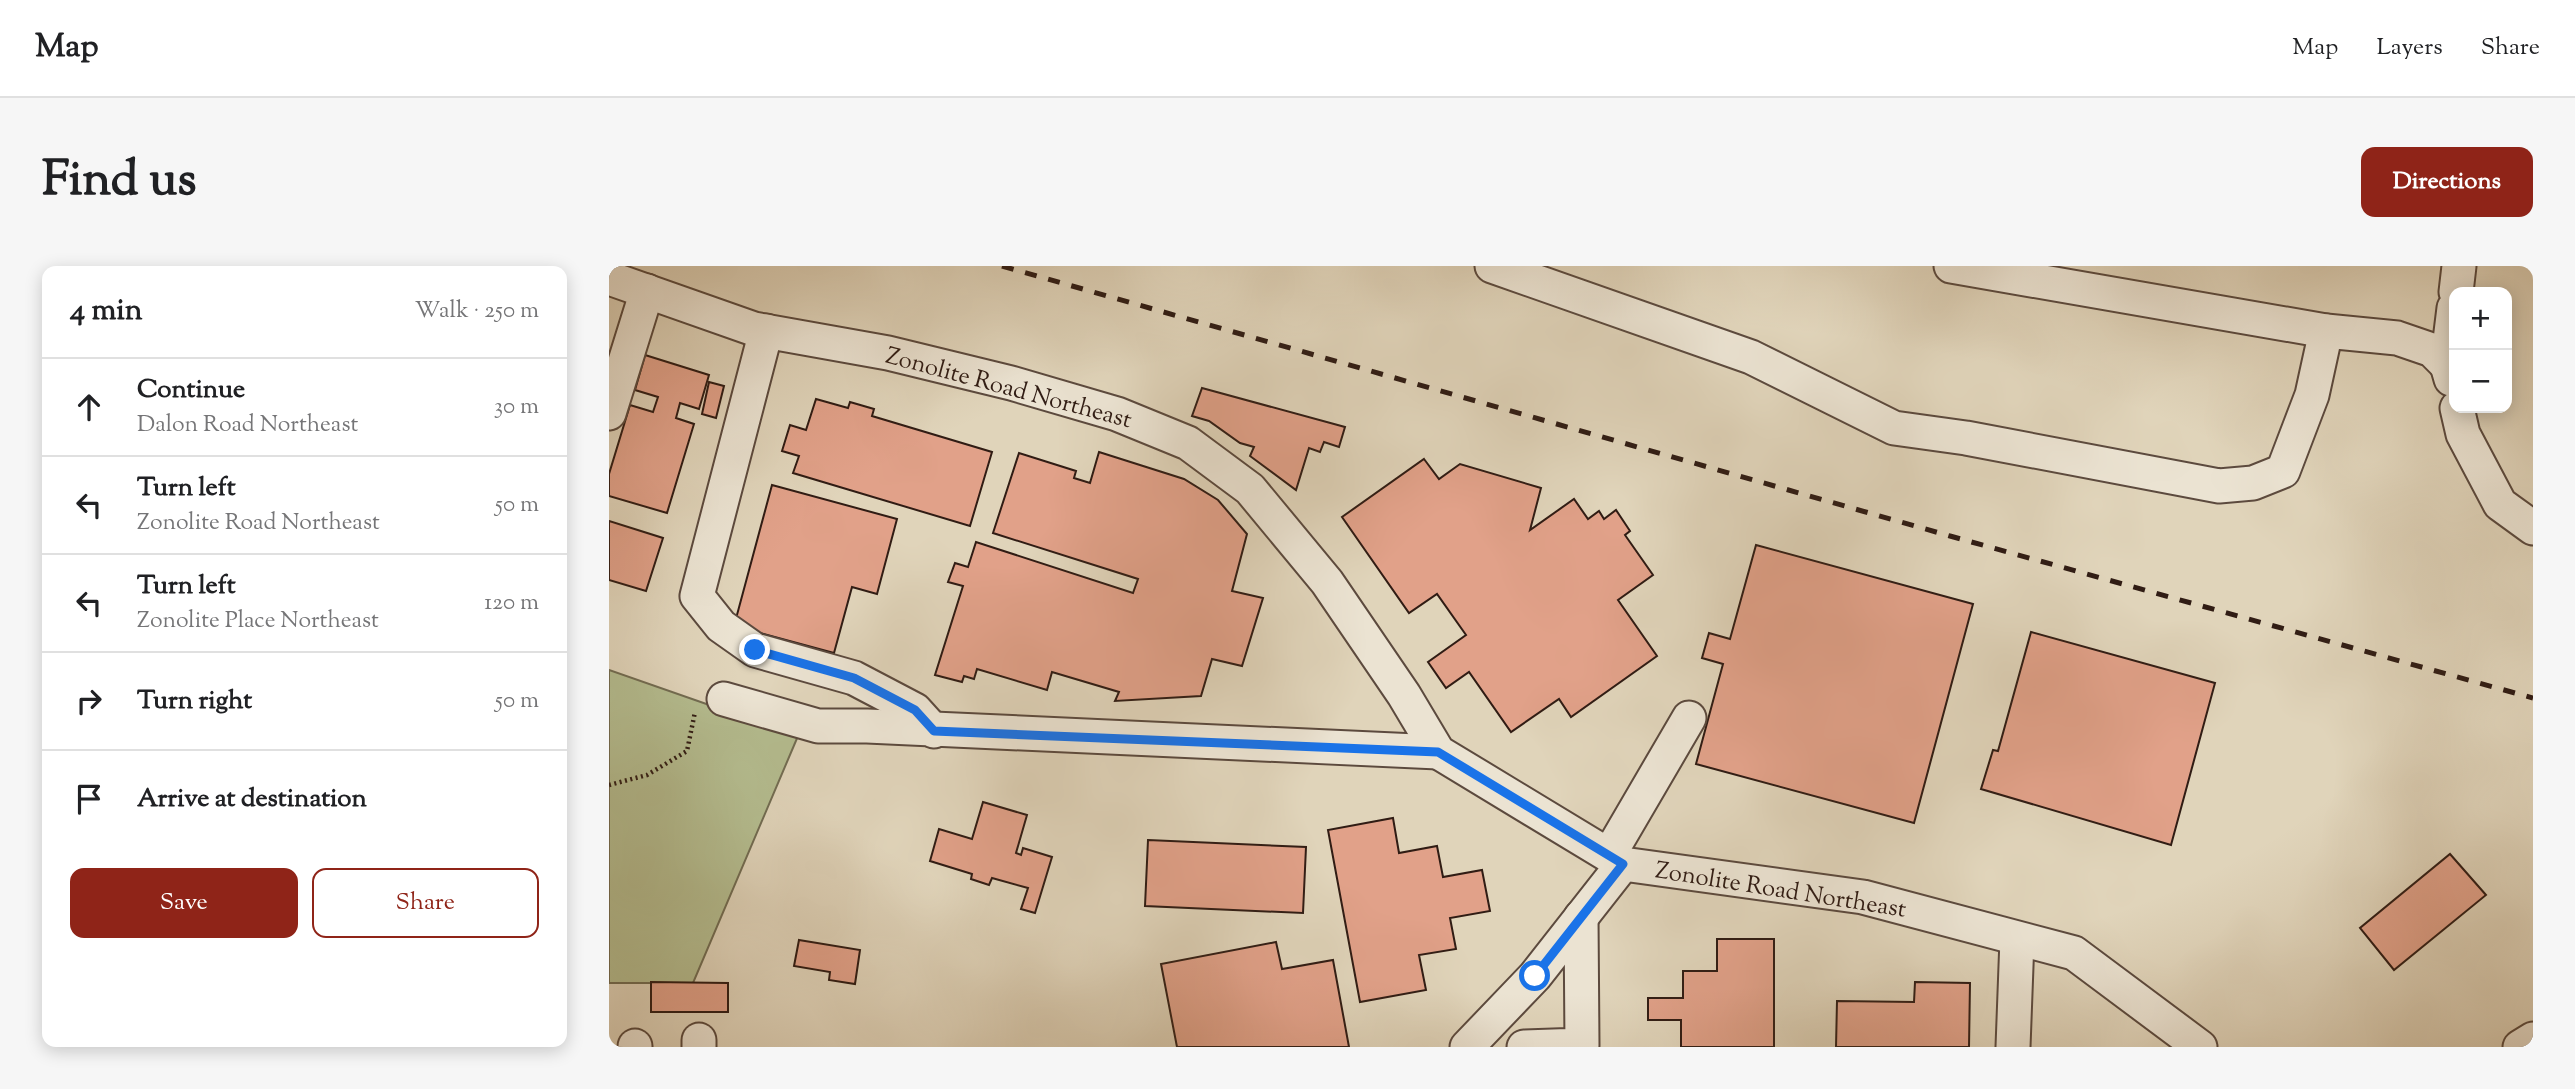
<!DOCTYPE html>
<html lang="en">
<head>
<meta charset="utf-8">
<style>
  :root { --surface:#fff; --page:#f6f6f6; --text:#202124; --muted:#757577; --line:#e0e0e0; --accent:#8f2418 }
  body { margin:0; font-family:"Sorts Mill Goudy",serif; background:var(--page); color:var(--text) }
  .controls { position:absolute; right:21px; top:21px; display:grid; overflow:hidden; border-radius:14px; box-shadow:0 4px 18px #0003 }
  .controls button { width:63px; height:63px; display:grid; place-items:center; padding:0; border:0; border-bottom:2px solid var(--line); background:var(--surface); color:var(--text); font:35px sans-serif }
  .stop { position:absolute; width:21px; height:21px; margin:-16px; border:5px solid #1a73e8; border-radius:50%; background:#fff }
  .stop.end { background:#1a73e8; border-color:#fff; box-shadow:0 2px 7px #0008 }
  .list { margin:0; padding:0; list-style:none }
  h2 { display:flex; justify-content:space-between; align-items:center; height:91px; margin:0; padding:0 28px; font-size:30px }
  h2 small { font-size:23px; font-weight:400; color:var(--muted) }
  .list li { display:grid; grid-template-columns:46px 1fr auto; gap:21px; align-items:center; box-sizing:border-box; height:98px; padding:0 28px; border-top:2px solid var(--line) }
  .list b { display:block; font-size:26px; white-space:nowrap }
  .list p { margin:0; font-size:23px; white-space:nowrap; color:var(--muted) }
  .list em { font-size:23px; font-style:normal; color:var(--muted) }
  .actions { display:flex; gap:14px; padding:21px 28px }
  .actions a { flex:1; padding:16px 0; border:2px solid var(--accent); border-radius:14px; text-align:center; font-size:24px; color:var(--accent) }
  .actions .main { background:var(--accent); color:#fff }
  .icon { flex:none; width:38px; height:38px; fill:none; stroke:currentColor; stroke-width:2; stroke-linecap:round; stroke-linejoin:round }
  .map { position:relative; flex:none; width:1924px; height:781px; overflow:hidden; border-radius:14px }
  header { display:flex; align-items:center; gap:42px; box-sizing:border-box; height:98px; padding:0 35px; background:var(--surface); border-bottom:2px solid var(--line) }
  header strong { font-size:33px }
  nav { display:flex; gap:38px; margin-inline-start:auto; font-size:24px }
  .intro { display:flex; align-items:center; justify-content:space-between; box-sizing:border-box; height:168px; padding:0 42px }
  h1 { margin:0; font-size:49px }
  .button { padding:18px 32px; border-radius:14px; background:var(--accent); color:#fff; font-size:24px; font-weight:700 }
  main { display:flex; gap:42px; padding:0 42px }
  aside { flex:1; background:var(--surface); border-radius:14px; box-shadow:0 4px 18px #0003 }
  .map>svg:first-child { display:block }
  .green { fill:#b4bc8f; stroke:#726c52; stroke-width:2 }
  .building { fill:#e1a189; stroke:#301c14; stroke-width:2 }
  .lines { fill:none; stroke-linecap:round; stroke-linejoin:round }
  .minor-casing { stroke:#5c4a3e; stroke-width:37 }
  .path { stroke:#301c14; stroke-width:4.5; stroke-dasharray:2 3.5; stroke-linecap:butt }
  .minor { stroke:#ebe3d2; stroke-width:33 }
  .rail { stroke:#301c14; stroke-width:5; stroke-dasharray:12 12; stroke-linecap:butt }
  .route { stroke:#1a73e8; stroke-width:9 }
  .labels { text-anchor:middle; stroke-width:5; stroke-linejoin:round; paint-order:stroke }
  .street-label { font-size:24px; fill:#301c14; stroke:#ebe3d2 }
</style>
</head>
<body>
<header>
<strong>Map</strong>
<nav><a>Map</a><a>Layers</a><a>Share</a></nav>
</header>
<div class="intro"><h1>Find us</h1><a class="button">Directions</a></div>
<main>
<aside>
<h2>4 min<small>Walk · 250 m</small></h2>
<ul class="list">
<li><svg class="icon" aria-label="ahead" viewBox="0 0 24 24"><path d="M12 20V5M6 11l6-6 6 6"/></svg><div><b>Continue</b><p>Dalon Road Northeast</p></div><em>30 m</em></li>
<li><svg class="icon" aria-label="left" viewBox="0 0 24 24"><path d="M17 20v-9H6M10 6l-5 5 5 5"/></svg><div><b>Turn left</b><p>Zonolite Road Northeast</p></div><em>50 m</em></li>
<li><svg class="icon" aria-label="left" viewBox="0 0 24 24"><path d="M17 20v-9H6M10 6l-5 5 5 5"/></svg><div><b>Turn left</b><p>Zonolite Place Northeast</p></div><em>120 m</em></li>
<li><svg class="icon" aria-label="right" viewBox="0 0 24 24"><path d="M7 20v-9h11M14 6l5 5-5 5"/></svg><div><b>Turn right</b></div><em>50 m</em></li>
<li><svg class="icon" aria-label="arrive" viewBox="0 0 24 24"><path d="M6 21V4h12l-3 4 3 4H6"/></svg><div><b>Arrive at destination</b></div></li>
</ul>
<div class="actions"><a class="main">Save</a><a>Share</a></div>
</aside>
<div class="map">
<svg width="1924" height="781" viewBox="0 0 1924 781">
  <rect width="100%" height="100%" fill="#e0d4ba"/>
  <filter id="stains"><feTurbulence type="fractalNoise" baseFrequency=".00286" numOctaves="4"/><feColorMatrix values="0 0 0 0 .2 0 0 0 0 .09 0 0 0 0 .02 0 0 0 .5 -.17"/></filter>
  <radialGradient id="worn" r=".72"><stop offset=".6" stop-color="#630" stop-opacity="0"/><stop offset="1" stop-color="#630" stop-opacity=".3"/></radialGradient>
  <polygon class="green" points="0,404 189,470 84,717 0,717"/>
  <g class="building">
    <polygon points="36,89 100,109 90,143 71,137 67,152 85,158 58,247 0,230 0,208 21,139 44,146 49,131 26,124"/>
    <polygon points="100,116 115,120 107,152 93,148"/>
    <polygon points="593,122 736,161 730,181 715,176 711,186 700,182 687,224 641,190 645,181 631,177 600,155 583,150"/>
    <polygon points="207,133 239,142 241,136 265,143 263,150 383,186 361,260 184,207 190,190 173,185 181,159 197,164"/>
    <polygon points="490,186 575,213 609,234 638,268 623,325 654,332 633,400 603,393 592,430 506,435 510,426 443,406 438,424 368,403 365,413 355,410 353,416 326,409 354,320 339,316 346,297 359,301 367,276 524,327 529,313 384,267 410,187 467,205 465,212 481,217"/>
    <polygon points="815,193 830,213 851,198 932,222 921,264 965,233 979,253 990,245 995,253 1007,244 1021,265 1016,269 1044,309 1009,334 1048,390 962,451 950,433 902,466 860,406 837,422 819,396 857,369 828,328 800,347 733,251"/>
    <polygon points="163,219 288,253 268,328 243,321 225,387 125,360"/>
    <polygon points="0,255 54,272 37,325 0,314"/>
    <polygon points="1147,279 1364,338 1305,557 1087,498 1114,398 1093,392 1100,367 1121,373"/>
    <polygon points="1422,366 1606,417 1562,579 1372,523 1384,484 1389,485"/>
    <polygon points="374,536 418,549 407,587 412,589 414,582 443,591 426,647 412,643 419,622 383,612 380,619 362,613 363,608 321,595 330,563 363,573"/>
    <polygon points="784,552 790,587 828,580 834,611 873,604 881,645 841,652 847,683 810,689 817,724 751,736 719,564"/>
    <polygon points="539,574 697,581 694,647 536,640"/>
    <polygon points="1841,588 1877,629 1785,704 1751,662"/>
    <polygon points="1108,673 1165,673 1165,781 1072,781 1072,754 1039,754 1039,732 1074,732 1074,705 1108,705"/>
    <polygon points="190,674 251,684 246,718 220,714 221,706 185,700"/>
    <polygon points="667,676 673,703 724,694 740,781 568,781 552,698"/>
    <polygon points="42,716 119,717 119,746 42,746"/>
    <polygon points="1306,716 1361,717 1360,781 1227,781 1228,735 1305,736"/>
  </g>
  <g class="lines">
    <g class="minor-casing">
      <g id="minor">
        <polyline points="883,0 1142,91 1285,162 1357,172 1610,220 1644,217 1674,205 1703,129 1717,65 1788,72 1823,84 1838,99"/>
        <polyline points="1342,0 1717,65"/>
        <polyline points="0,12 145,63 279,87 402,117 508,148 579,177 641,223 718,316 795,429 829,486 1014,598 1254,631 1465,687 1591,781"/>
        <polyline points="1847,26 1850,0"/>
        <polyline points="157,65 88,330 112,360 146,384 245,412 306,444 325,465"/>
        <polyline points="1842,113 1838,99 1845,42"/>
        <polyline points="1848,142 1854,168 1891,238 1924,262"/>
        <polyline points="0,147 38,25"/>
        <polyline points="115,433 209,460 258,460 829,486"/>
        <polyline points="1000,589 1080,452"/>
        <polyline points="26,780 26,781"/>
        <polyline points="90,781 90,774"/>
        <polyline points="858,781 926,710 1014,598"/>
        <polyline points="915,781 973,779 972,651"/>
        <polyline points="1404,781 1408,673"/>
        <polyline points="1911,781 1924,773"/>
      </g>
    </g>
    <polyline class="path" points="0,519 38,509 78,485 86,446"/>
    <use href="#minor" class="minor"/>
    <polyline class="rail" points="393,0 1341,270 1924,432"/>
  </g>
  <g class="lines">
    <polyline class="route" points="146,384 245,412 306,444 325,465 829,486 1014,598 926,710"/>
  </g>
  <g class="labels">
    <g class="street-label">
      <text transform="translate(400 121) rotate(15)" y="8">Zonolite Road Northeast</text>
      <text transform="translate(1172 623) rotate(9)" y="8">Zonolite Road Northeast</text>
    </g>
  </g>
  <rect width="100%" height="100%" filter="url(#stains)"/>
  <rect width="100%" height="100%" fill="url(#worn)"/>
</svg>
<div class="controls">
<button>+</button>
<button>−</button>
</div>
<div class="stop" style="left:926px;top:710px"></div>
<div class="stop end" style="left:146px;top:384px"></div>
</div>
</main>
</body>
</html>
